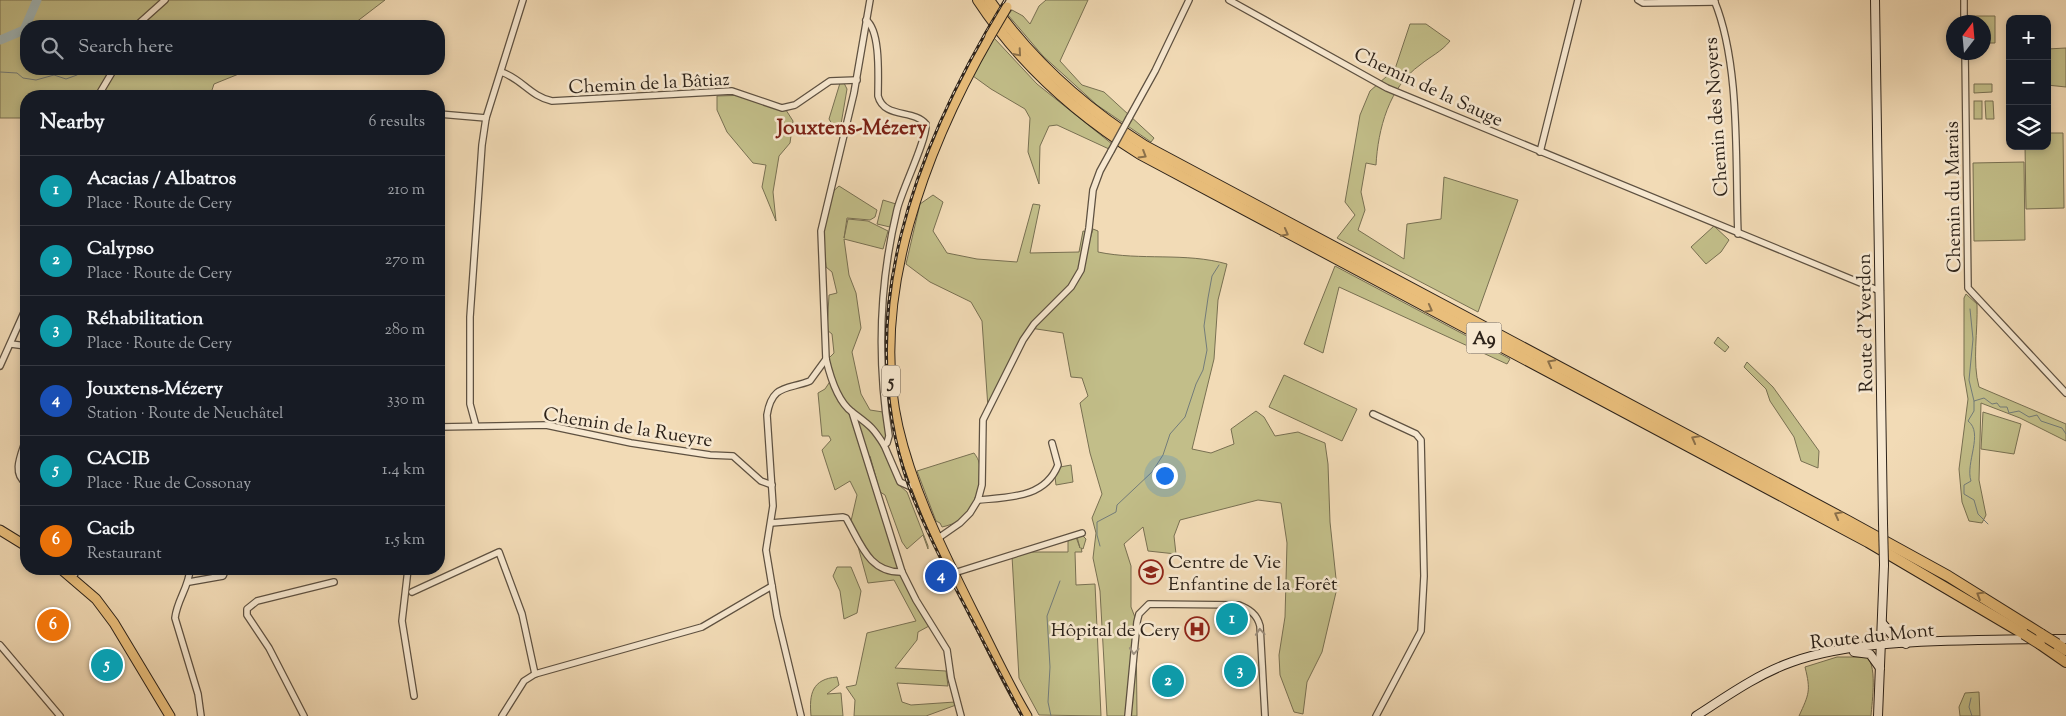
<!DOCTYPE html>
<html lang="en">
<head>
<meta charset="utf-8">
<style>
  :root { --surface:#171b24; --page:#242831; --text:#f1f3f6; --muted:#9ea1a6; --line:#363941; --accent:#2563eb }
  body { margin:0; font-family:"Sorts Mill Goudy",serif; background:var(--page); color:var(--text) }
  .controls { position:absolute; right:15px; top:15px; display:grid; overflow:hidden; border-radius:10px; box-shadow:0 2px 8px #0003 }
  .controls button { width:45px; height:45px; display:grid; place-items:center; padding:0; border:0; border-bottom:1px solid var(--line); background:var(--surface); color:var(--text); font:25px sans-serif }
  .compass { position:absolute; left:1946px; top:15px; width:45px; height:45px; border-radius:50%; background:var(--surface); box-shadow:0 2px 8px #0003; rotate:16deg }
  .you { position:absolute; left:1164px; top:475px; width:18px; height:18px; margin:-12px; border:4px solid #fff; border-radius:50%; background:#1a73e8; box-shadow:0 0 0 8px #1a73e833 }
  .badge { display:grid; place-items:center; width:32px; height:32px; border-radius:50%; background:var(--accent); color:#fff; font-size:16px; font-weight:700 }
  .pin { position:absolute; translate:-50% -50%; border:2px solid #fff; box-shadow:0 1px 5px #0006 }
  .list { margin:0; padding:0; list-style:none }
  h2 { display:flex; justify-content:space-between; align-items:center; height:65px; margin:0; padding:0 20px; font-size:21px }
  h2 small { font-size:16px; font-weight:400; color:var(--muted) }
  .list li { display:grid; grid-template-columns:32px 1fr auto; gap:15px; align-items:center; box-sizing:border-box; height:70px; padding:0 20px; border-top:1px solid var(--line) }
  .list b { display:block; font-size:19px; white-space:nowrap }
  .list p { margin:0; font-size:16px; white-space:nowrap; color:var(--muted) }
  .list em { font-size:16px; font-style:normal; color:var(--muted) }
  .icon { flex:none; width:28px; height:28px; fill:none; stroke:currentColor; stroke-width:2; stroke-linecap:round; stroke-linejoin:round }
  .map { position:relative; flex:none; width:2066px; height:716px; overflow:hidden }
  .search { position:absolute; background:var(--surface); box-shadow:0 2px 8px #0003; left:20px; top:20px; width:425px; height:55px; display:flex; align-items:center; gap:12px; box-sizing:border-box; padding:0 18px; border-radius:20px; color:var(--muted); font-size:19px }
  .panel { position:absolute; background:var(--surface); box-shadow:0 2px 8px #0003; left:20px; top:90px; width:425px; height:485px; border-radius:20px }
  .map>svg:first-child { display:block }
  .green { fill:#c2be89; stroke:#787052 }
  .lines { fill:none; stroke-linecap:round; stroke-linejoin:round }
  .stream { stroke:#737c7a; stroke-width:1 }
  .river { stroke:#a1b8ba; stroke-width:9 }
  .street-casing { stroke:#5e5141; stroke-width:8 }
  .secondary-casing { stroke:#2d231a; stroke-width:10 }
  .primary-casing { stroke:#2d231a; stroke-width:11 }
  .highway-casing { stroke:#2d231a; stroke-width:12 }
  .street { stroke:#f7e8d0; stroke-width:5.5 }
  .secondary { stroke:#f7e8d0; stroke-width:8 }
  .primary { stroke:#e9be7b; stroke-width:9 }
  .highway { stroke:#e9be7b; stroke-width:10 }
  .rail-casing { stroke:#2d231a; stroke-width:3 }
  .rail { stroke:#f7e8d0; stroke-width:1; stroke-dasharray:4; stroke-linecap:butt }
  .street-bridge-casing { stroke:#5e5141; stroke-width:8; stroke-linecap:butt }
  .secondary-bridge-casing { stroke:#2d231a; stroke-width:10; stroke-linecap:butt }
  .primary-bridge-casing { stroke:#2d231a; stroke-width:11; stroke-linecap:butt }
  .highway-bridge-casing { stroke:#2d231a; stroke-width:12; stroke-linecap:butt }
  .street-bridge { stroke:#f7e8d0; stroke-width:5.5 }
  .secondary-bridge { stroke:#f7e8d0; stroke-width:8 }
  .primary-bridge { stroke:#e9be7b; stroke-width:9 }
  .highway-bridge { stroke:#e9be7b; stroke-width:10 }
  .oneway { stroke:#8b704a }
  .oneway2 { stroke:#9c8f7e }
  .labels { text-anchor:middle; stroke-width:5; stroke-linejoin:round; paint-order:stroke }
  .shield { fill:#f7e8d0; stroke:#6a5e51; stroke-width:1 }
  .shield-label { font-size:18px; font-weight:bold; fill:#2d231a }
  .street-label { font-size:19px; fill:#2d231a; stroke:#f7e8d0 }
  .poi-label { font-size:19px; fill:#2d231a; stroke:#f7e8d0; text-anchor:start }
  .quarter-label { font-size:21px; font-weight:bold; fill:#7a1f14; stroke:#f7e8d0 }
</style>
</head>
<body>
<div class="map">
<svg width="2066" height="716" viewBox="0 0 2066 716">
  <rect width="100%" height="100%" fill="#f2dbb6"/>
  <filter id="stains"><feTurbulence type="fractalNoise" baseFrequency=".004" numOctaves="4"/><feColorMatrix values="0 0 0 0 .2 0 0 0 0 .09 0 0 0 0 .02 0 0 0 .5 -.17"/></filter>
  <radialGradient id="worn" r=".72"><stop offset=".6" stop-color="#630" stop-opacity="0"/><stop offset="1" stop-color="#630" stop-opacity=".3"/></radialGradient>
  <g class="green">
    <polygon points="0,0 385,0 351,26 26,26 26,69 251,69 214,84 210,96 26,96 26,118 0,118"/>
    <polygon points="1046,0 1088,0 1060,61 1082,85 1104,92 1154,138 1151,142 1097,105 1043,56 1008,15 1012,10 1023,16 1030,24 1039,6"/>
    <polygon points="1970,16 1995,16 1995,43 1984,43 1984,22 1970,22"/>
    <path d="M1410,24H1426L1450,41C1441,52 1431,56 1420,65C1389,87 1378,129 1376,165L1366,163L1361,192L1365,210L1358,230L1404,259L1407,224L1441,219L1444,177L1518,200L1478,312L1337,238L1355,215L1345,202L1360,115L1370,91L1395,69Z"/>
    <polygon points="994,38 1037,84 1112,144 1109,149 1057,125 1049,126 1040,146 1039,184 1028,152 1030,118 1025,109 991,89 973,76"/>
    <polygon points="2066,48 2066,87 2047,85 2047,49"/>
    <polygon points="840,83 844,83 847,89 839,136 829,119"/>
    <polygon points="1974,84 1992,84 1992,92 1974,93"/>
    <polygon points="750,95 786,110 793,121 790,143 779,156 773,192 776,221 762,187 766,165 753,163 727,132 717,110 717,96"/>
    <rect x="1974" y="101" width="8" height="18"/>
    <polygon points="1985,101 1993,101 1994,119 1986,119"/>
    <polygon points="2047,133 2063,133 2064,208 2026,209 2025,146 2047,146"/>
    <polygon points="2024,162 2025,240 1974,241 1973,163"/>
    <path d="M839,186L877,210L875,217L870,220L847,218L844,238L848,219L868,221L888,231L883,249L844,239L849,275L856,293L861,328L852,352L861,394L870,410L883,412L888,432L884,446L890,466L899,485L907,492L928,546V549L923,535L907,549L902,542L885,495L880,492L870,456L866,457L900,574L929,626L918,632L917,640L895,668L946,671L948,686L897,683L902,702L911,705L955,702L956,705L926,716H854L855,700L846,687L856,685L867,633L916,621L894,580L868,583L851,521L857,495L850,481L835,490L822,450L831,440L829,436H822L818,393L825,389L833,377L828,359L834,353L832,334L827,330L829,295L837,293L832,272L826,267C824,243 818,202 839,186Z"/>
    <path d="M933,195L943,202L933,231L947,253L977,259L1017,262L1033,204L1040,205L1030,253L1079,252L1083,231L1087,232L1088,246L1093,229L1098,231V252C1141,261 1185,252 1227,264L1218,300L1214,359L1192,449L1211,453L1234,444L1231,429L1256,411L1264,417L1275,436L1298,432L1325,443L1328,464L1330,522L1337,588L1322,652L1307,682L1303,714L1294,712L1280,675L1279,655L1285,617L1287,543L1281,503L1258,500L1180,520L1174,536L1176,554L1148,551L1143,527L1124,544L1131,566V607L1136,620L1137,716H1107L1100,591L1093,558L1096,533L1092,518L1102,494L1090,453L1080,403L1088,396L1082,378L1071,377L1063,333L1030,328L988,408L982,321L971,302L930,282L906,264L920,204Z"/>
    <polygon points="883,200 896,204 890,227 877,224"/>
    <polygon points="1714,226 1729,240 1721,252 1706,264 1691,247"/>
    <polygon points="1335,266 1510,359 1507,364 1339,287 1323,353 1304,344"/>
    <path d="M1966,294L1977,304C1978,331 1972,362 1979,387L2066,424V441L2020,418L1981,403L1979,480L1986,515L1982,523L1969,521L1962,502L1959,469L1968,399L1964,375V298Z"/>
    <polygon points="1718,337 1729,347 1725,352 1714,343"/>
    <polygon points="1747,362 1773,387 1819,451 1818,468 1801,461 1794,437 1770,401 1766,389 1744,367"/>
    <polygon points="1284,375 1357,409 1342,441 1269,407"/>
    <polygon points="1983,412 2021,424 2014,454 1981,449"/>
    <path d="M974,453C980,461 980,465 980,475C979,502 970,521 942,527L940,523L936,521L917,471Z"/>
    <polygon points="1071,465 1073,482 1056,485 1055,477 1060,467"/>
    <polygon points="1082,535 1086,539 1083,549 1081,548 1082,552 1075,552 1076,585 1095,584 1101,716 1039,715 1019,678 1012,556 1022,552 1068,552 1068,539 1076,537 1080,548 1077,537"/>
    <polygon points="837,567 851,567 861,591 857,613 844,619 840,591 833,576"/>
    <path d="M1865,655C1878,663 1872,701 1871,716H1799C1809,694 1811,691 1805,667L1837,657H1864Z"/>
    <path d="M837,677L839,685L827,694L841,693L843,716H811C809,694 812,679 837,677Z"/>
    <polygon points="1979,692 1980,716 1960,716 1959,707 1965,693"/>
  </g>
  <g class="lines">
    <g class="stream">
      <polyline points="0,72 17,73 23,78 36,80 54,75 66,79 77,75"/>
      <polyline points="1970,309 1973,339 1969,380 1974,401"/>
      <path d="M1988,524L1978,514L1974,500L1964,494V485L1971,481C1965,463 1984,433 1968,421L1974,411V401L1984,398L1992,404L1997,403L2000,407H2007L2009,413L2019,411L2029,417L2037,415L2041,421L2062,428L2066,434"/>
      <polyline points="1100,546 1097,535 1097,522 1116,512 1117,505 1152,472 1163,455 1170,434 1185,417 1196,384 1203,370 1207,350 1204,326 1208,298 1212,276 1219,265"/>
      <polyline points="1971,698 1969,707 1972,716"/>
      <polyline points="1051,716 1048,702 1050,667 1047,616 1060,581"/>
    </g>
    <polyline class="river" points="0,40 24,30 37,0"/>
    <g class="street-casing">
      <g id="street">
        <path d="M870,0L854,93L821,231L826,359C830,376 837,401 852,412C869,425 872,426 884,445"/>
        <polyline points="1229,0 1387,88 1880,291"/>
        <polyline points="1638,0 1643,3 1715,2"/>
        <path d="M1714,0C1741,64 1735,164 1738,234"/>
        <polyline points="1964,0 1964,22"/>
        <path d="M866,20C881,31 878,78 878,96C884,119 914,109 926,124C927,140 902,189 897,210C879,285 877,361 889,436L887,443L884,445L900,482L909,486L916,484"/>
        <polyline points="136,26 165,0"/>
        <polyline points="1965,52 1968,288 2066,393"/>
        <path d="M501,72C521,78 531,97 552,101L732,91L782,108L795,105L830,81L857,80"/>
        <polyline points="98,96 114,69"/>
        <polyline points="439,114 486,118"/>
        <polyline points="1129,118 1155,71 1189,0"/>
        <polyline points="1540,152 1578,0"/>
        <polyline points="11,344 26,346"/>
        <polyline points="0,366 26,308"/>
        <polyline points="852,412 902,572 916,600 947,650 951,678 961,716"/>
        <polyline points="1373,414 1416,434 1421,440 1424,576 1421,631 1376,716"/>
        <polyline points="476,426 470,404 470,317 482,145 486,118 523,0"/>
        <polyline points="439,427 546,425 631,443 710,455 733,456 761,481 772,485"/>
        <path d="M26,439C22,453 11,473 26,483"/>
        <path d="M978,500C1010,497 1045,498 1058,465L1052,443"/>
        <path d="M771,523L843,517L846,518C861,544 869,573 902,572"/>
        <polyline points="937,539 960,523 970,513 978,500 982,485 983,420 1023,340 1034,324 1071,287 1081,270 1089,228 1093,190 1100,171 1111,151"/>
        <path d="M190,569C189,587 177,600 175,618L198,694L201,716"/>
        <polyline points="408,569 402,621 414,696"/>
        <polyline points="954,573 1082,533"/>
        <polyline points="72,578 78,569"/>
        <polyline points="189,582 223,576 226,569"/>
        <polyline points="412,592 499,552 522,614 535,674"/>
        <polyline points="0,645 60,716"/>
        <polyline points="304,716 269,648 247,615 247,609 257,601 334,582"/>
        <polyline points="502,716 524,681 535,674 702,627 772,586"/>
        <path d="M801,716L777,616L766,550L773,506L767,415C772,384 787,390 810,381L826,359"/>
        <path d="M1128,716L1137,622L1139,614L1149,604L1239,605C1249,609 1257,614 1260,626L1265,716"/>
      </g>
    </g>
    <g class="secondary-casing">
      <g id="secondary">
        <polyline points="1875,0 1883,523"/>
        <polyline points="1883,624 1893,636 1906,644"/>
        <polyline points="2050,639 2066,639"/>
        <polyline points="1854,652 1870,654 1880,668"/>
        <path d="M1696,716C1727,696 1758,674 1792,662C1858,638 1962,641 2033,639"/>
        <polyline points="1878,716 1884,565"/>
      </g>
    </g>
    <g class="primary-casing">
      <g id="primary">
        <path d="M990,36C926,147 868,297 898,427C913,492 944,554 973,612C991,647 1007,683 1027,716"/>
        <polyline points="0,530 26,546"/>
        <polyline points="61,569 96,599 114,623 170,716"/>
      </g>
    </g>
    <g class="highway-casing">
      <g id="highway">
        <path d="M978,0C1020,64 1075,113 1140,154L1868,542L2024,634"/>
        <path d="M989,0C1031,61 1083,107 1145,146L1848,521L1948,576L2041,634"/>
        <polyline points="2040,644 2066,662"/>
        <polyline points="2057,644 2066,650"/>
      </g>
    </g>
    <use href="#street" class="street"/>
    <use href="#secondary" class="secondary"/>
    <use href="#primary" class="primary"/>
    <use href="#highway" class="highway"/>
    <g class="rail-casing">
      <path id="rail" d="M1005,0C915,147 850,316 909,487C922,523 939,555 956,589C978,631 1000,673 1022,716"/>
    </g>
    <use href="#rail" class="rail"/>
    <g class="street-bridge-casing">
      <polyline id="street-bridge" points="1111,151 1129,118"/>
    </g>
    <g class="secondary-bridge-casing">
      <polyline id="secondary-bridge" points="1883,523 1884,565"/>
    </g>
    <g class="primary-bridge-casing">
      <polyline id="primary-bridge" points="990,36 1007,7"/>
    </g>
    <g class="highway-bridge-casing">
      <g id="highway-bridge">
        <polyline points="2024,634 2040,644"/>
        <polyline points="2041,634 2057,644"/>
      </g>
    </g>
    <use href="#street-bridge" class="street-bridge"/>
    <use href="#secondary-bridge" class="secondary-bridge"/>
    <use href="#primary-bridge" class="primary-bridge"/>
    <use href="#highway-bridge" class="highway-bridge"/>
  </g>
  <defs><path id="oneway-chevron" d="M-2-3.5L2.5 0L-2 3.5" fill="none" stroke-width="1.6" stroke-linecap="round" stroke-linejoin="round" transform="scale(1.25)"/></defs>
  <g class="oneway">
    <use href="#oneway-chevron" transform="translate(1018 53) rotate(49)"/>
    <use href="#oneway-chevron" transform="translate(1143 155) rotate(31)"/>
    <use href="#oneway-chevron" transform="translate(1285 233) rotate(28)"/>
    <use href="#oneway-chevron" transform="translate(1429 309) rotate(28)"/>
    <use href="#oneway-chevron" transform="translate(1551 363) rotate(-152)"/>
    <use href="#oneway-chevron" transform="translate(1695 439) rotate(-152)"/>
    <use href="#oneway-chevron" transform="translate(1838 515) rotate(-152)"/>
    <use href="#oneway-chevron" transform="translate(1980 595) rotate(-149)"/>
  </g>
  <g class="oneway2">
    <use href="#oneway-chevron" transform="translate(1260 632) rotate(-94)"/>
    <use href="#oneway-chevron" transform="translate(1134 651) rotate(95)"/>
  </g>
  <defs>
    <g id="school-ring" transform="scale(1.25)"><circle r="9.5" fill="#f7e8d0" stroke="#8f2418" stroke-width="1.5"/><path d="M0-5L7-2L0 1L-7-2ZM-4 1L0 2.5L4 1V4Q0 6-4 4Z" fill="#8f2418"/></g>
    <g id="hospital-ring" transform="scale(1.25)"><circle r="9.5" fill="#f7e8d0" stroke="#8f2418" stroke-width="1.5"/><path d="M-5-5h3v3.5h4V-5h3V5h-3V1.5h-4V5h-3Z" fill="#8f2418"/></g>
  </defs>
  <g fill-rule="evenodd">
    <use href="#school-ring" x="1151" y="572"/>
    <use href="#hospital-ring" x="1197" y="629"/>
  </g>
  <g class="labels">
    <g class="shield">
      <rect x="1466.5" y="322.5" width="35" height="31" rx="4"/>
      <rect x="882" y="365.5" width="18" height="31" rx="4"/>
    </g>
    <g class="shield-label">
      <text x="1484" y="344">A9</text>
      <text x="891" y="387">5</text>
    </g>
    <g class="street-label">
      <text transform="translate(649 82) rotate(-3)" y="7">Chemin de la Bâtiaz</text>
      <text transform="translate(1429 86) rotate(25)" y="7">Chemin de la Sauge</text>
      <text transform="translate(1715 117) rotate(-94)" y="7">Chemin des Noyers</text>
      <text transform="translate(1952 197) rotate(-91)" y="7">Chemin du Marais</text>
      <text transform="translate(1864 323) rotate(-91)" y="7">Route d'Yverdon</text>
      <text transform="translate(628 426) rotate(9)" y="7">Chemin de la Rueyre</text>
      <text transform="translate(1872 635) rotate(-6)" y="7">Route du Mont</text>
    </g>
    <g class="poi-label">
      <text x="1168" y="568">Centre de Vie<tspan x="1168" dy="22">Enfantine de la Forêt</tspan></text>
      <text x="1180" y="636" text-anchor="end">Hôpital de Cery</text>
    </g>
    <g class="quarter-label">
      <text x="852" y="134">Jouxtens-Mézery</text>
    </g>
  </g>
  <rect width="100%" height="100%" filter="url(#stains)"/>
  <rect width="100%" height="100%" fill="url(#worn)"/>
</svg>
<div class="controls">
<button>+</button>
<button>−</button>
<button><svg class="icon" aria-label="layers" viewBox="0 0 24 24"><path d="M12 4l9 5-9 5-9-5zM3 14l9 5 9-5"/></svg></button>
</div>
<svg class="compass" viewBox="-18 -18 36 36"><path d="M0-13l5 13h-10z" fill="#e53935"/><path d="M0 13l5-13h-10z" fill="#9ea1a6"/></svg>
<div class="you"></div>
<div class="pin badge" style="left:1232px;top:619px;background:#0f9aa8">1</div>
<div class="pin badge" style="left:1168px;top:681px;background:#0f9aa8">2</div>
<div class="pin badge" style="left:1240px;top:671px;background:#0f9aa8">3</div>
<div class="pin badge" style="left:941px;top:576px;background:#1a4fb4">4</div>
<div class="pin badge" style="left:107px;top:665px;background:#0f9aa8">5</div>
<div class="pin badge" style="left:53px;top:625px;background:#e8710a">6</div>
<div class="search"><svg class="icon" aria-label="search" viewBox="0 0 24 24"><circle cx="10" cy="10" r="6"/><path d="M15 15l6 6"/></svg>Search here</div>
<section class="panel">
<h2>Nearby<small>6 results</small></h2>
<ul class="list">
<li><span class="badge" style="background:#0f9aa8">1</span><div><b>Acacias / Albatros</b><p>Place · Route de Cery</p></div><em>210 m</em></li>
<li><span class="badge" style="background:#0f9aa8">2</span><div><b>Calypso</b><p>Place · Route de Cery</p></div><em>270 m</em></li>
<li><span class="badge" style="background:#0f9aa8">3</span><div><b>Réhabilitation</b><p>Place · Route de Cery</p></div><em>280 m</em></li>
<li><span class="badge" style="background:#1a4fb4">4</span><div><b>Jouxtens-Mézery</b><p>Station · Route de Neuchâtel</p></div><em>330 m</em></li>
<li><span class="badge" style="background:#0f9aa8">5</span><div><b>CACIB</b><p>Place · Rue de Cossonay</p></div><em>1.4 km</em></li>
<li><span class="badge" style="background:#e8710a">6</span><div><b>Cacib</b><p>Restaurant</p></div><em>1.5 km</em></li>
</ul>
</section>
</div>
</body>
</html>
